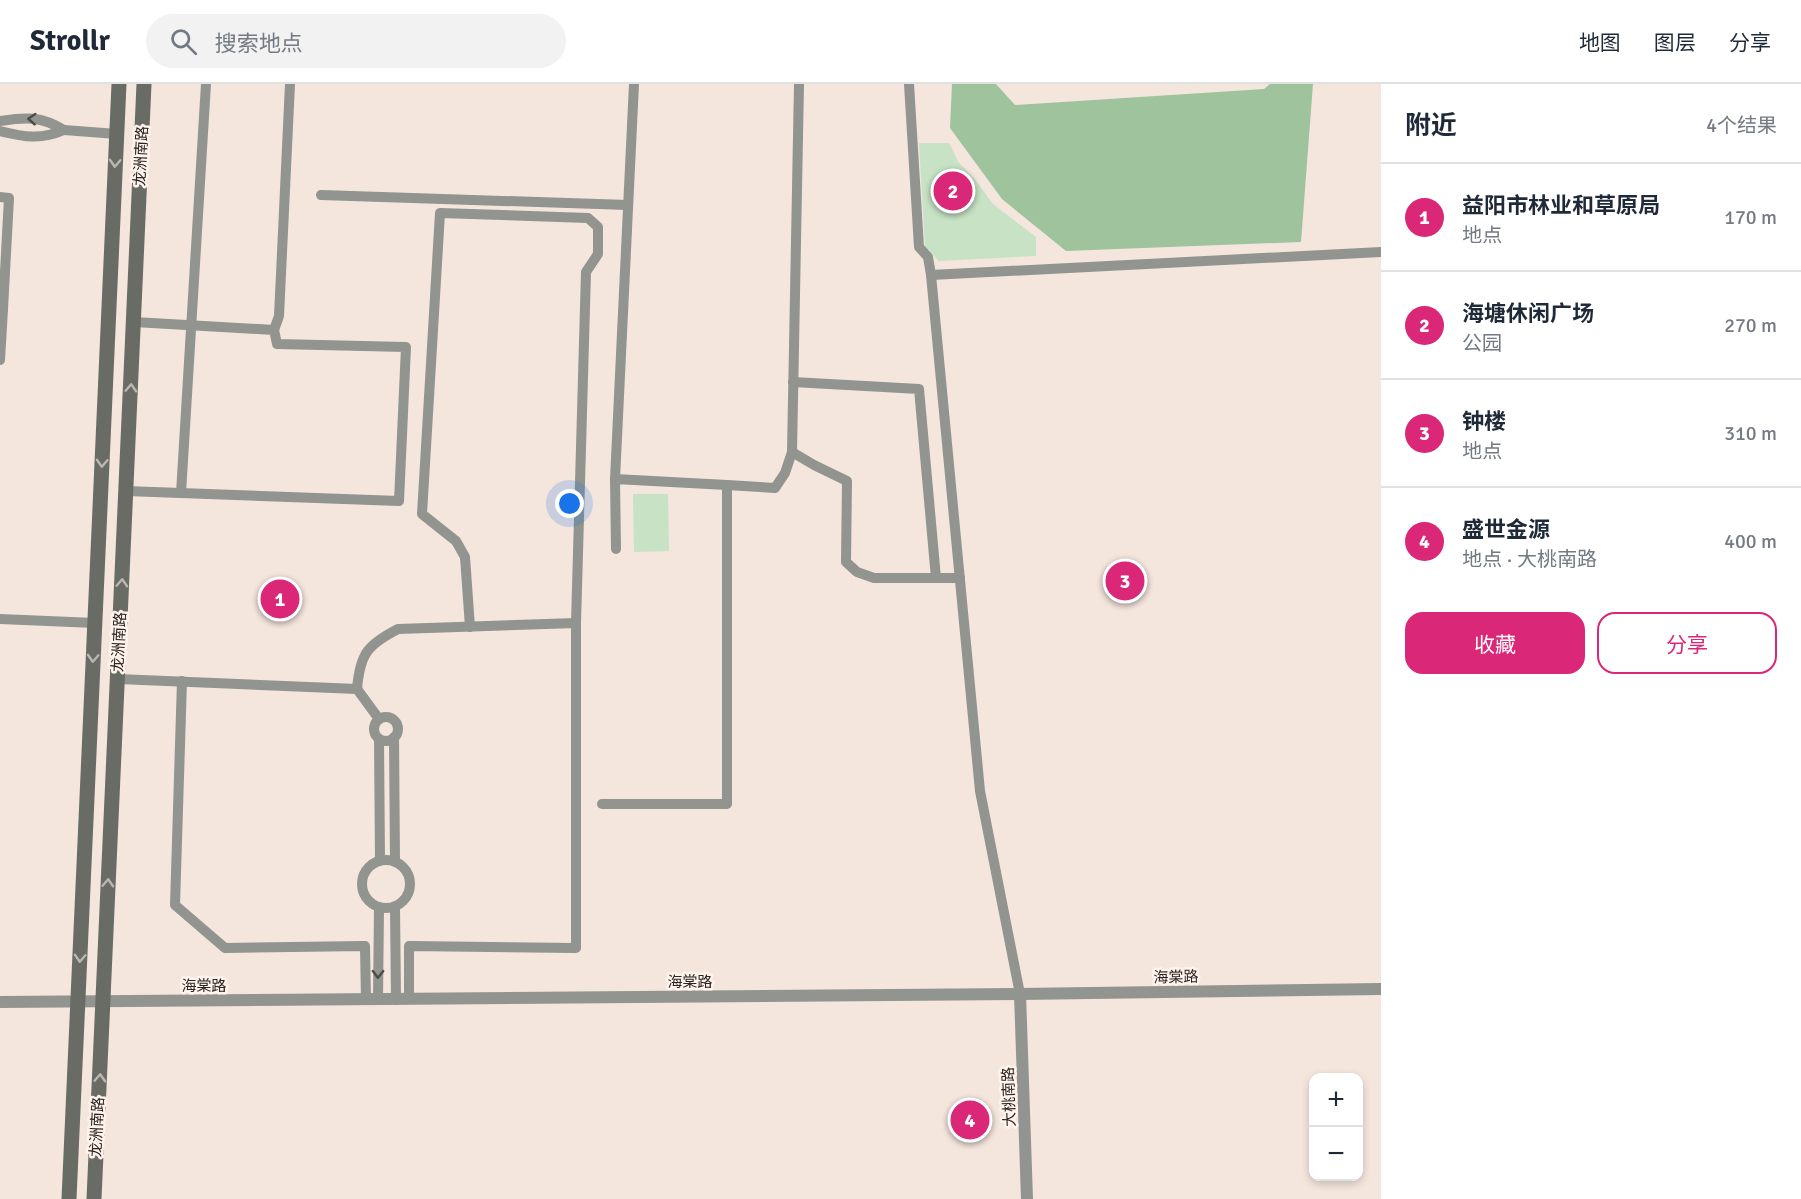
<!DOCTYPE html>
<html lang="zh">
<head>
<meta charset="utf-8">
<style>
  :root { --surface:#fff; --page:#f2f2f3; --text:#1f2937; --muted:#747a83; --line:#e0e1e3; --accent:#db2777 }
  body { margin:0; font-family:Signika,"Noto Sans SC",sans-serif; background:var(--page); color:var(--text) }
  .controls { position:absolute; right:18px; bottom:18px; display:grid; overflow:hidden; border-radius:12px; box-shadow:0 3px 9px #0003 }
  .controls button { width:54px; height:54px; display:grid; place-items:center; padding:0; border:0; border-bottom:2px solid var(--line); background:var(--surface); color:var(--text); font:30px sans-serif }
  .you { position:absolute; left:570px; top:420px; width:21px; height:21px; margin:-15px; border:4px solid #fff; border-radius:50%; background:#1a73e8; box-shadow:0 0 0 9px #1a73e833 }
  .badge { display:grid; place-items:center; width:39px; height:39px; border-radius:50%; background:var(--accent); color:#fff; font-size:20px; font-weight:700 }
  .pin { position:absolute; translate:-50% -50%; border:3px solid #fff; box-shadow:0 2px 6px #0006 }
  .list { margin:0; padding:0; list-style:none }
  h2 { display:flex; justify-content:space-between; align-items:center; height:78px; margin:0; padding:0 24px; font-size:26px }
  h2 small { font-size:20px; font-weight:400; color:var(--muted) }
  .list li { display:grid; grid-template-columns:39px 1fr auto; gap:18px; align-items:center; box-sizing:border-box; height:108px; padding:0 24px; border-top:2px solid var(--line) }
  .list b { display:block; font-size:22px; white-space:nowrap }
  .list p { margin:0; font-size:20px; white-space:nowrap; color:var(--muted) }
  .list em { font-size:20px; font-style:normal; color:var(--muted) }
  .actions { display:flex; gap:12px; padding:18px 24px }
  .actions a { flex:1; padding:14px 0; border:2px solid var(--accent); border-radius:18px; text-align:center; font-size:21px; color:var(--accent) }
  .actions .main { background:var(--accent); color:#fff }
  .icon { flex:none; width:33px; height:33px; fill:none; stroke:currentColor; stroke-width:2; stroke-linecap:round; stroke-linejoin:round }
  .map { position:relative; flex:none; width:1381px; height:1115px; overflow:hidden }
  header { display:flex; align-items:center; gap:36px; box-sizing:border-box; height:84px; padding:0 30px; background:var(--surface); border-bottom:2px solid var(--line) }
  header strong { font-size:28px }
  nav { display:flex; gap:33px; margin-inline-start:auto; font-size:21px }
  .search { width:420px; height:54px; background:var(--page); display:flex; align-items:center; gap:15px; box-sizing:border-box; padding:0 21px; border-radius:33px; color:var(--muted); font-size:22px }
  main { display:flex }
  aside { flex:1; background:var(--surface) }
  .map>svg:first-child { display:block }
  .green { fill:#c7e2c5 }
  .forest { fill:#9fc39d }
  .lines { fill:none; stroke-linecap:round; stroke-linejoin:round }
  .minor { stroke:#91948f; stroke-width:10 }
  .tertiary { stroke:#91948f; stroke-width:12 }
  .secondary { stroke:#686c64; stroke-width:15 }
  .oneway { stroke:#4d4b48 }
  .oneway2 { stroke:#bbb6af }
  .labels { text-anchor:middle; stroke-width:5; stroke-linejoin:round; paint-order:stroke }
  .street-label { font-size:15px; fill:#292421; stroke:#fff3ec }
</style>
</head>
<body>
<header>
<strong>Strollr</strong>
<div class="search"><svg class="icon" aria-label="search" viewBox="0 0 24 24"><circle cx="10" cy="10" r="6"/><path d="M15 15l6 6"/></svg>搜索地点</div>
<nav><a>地图</a><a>图层</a><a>分享</a></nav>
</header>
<main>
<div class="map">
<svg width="1381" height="1115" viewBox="0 0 1381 1115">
  <rect width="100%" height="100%" fill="#f4e5dd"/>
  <g class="green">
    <polygon points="919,59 949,59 959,79 974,94 993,120 1036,153 1036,172 939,177 925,162"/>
    <polygon points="633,410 668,410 669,467 634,468"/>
  </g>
  <polygon class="forest" points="952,0 996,0 1015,21 1264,5 1270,0 1313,0 1301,158 1066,167 1002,115 950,44"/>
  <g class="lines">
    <g class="minor">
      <polyline points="909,0 919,163 928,173 931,191"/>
      <path d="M0,37C26,33 41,32 64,46C41,56 24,53 0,47"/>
      <polyline points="64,46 117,50"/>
      <polyline points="321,111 628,121"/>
      <polyline points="0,113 9,114 3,225"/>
      <polyline points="0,225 3,225 0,276"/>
      <polyline points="274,246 279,232 290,0"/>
      <polyline points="793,298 919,305 936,494"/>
      <polyline points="792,368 814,381 847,397 846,478 857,488 874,494 960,494"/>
      <polyline points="615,395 634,0"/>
      <polyline points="727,401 775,404 785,389 792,368 799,0"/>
      <polyline points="126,407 399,417 406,263 277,260 274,246 134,238"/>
      <polyline points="181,409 206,0"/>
      <polyline points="0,535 95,539"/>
      <polyline points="470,543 465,473 456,457 422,430 440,129 588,134 598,143 598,170 586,188 576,539"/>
      <path d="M118,595L357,605C360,570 367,561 398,545L576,539V864L409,862V915"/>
      <polyline points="182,597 175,821 225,864 365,862 366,916"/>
      <polyline points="357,605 379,635"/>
      <circle cx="386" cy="645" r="12"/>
      <polyline points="394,653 395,778"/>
      <polyline points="379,655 380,777"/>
      <polyline points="602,720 727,720 727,401 615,395 616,465"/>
      <circle cx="386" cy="800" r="24"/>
      <polyline points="395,822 396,916"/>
      <polyline points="1020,910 980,707 931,191 1381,168"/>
      <polyline points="378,916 379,823"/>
    </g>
    <g class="tertiary">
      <polyline points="1020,910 1027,1115"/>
      <polyline points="0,918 1020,910 1381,905"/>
    </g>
    <g class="secondary">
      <polyline points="69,1115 119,0"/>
      <polyline points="94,1115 144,0"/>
    </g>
  </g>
  <defs><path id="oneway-chevron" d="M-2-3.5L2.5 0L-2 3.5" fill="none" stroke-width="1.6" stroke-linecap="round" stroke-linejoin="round" transform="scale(1.5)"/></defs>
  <g class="oneway">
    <use href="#oneway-chevron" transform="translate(32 35) rotate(-176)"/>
    <use href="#oneway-chevron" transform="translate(378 890) rotate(91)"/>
  </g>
  <g class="oneway2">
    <use href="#oneway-chevron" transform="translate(115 79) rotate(93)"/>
    <use href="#oneway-chevron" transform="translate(131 304) rotate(-87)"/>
    <use href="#oneway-chevron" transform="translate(102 379) rotate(93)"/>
    <use href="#oneway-chevron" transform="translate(122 499) rotate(-87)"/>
    <use href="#oneway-chevron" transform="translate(93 574) rotate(93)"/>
    <use href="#oneway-chevron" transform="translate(108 799) rotate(-87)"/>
    <use href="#oneway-chevron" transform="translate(80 874) rotate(93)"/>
    <use href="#oneway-chevron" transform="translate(100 994) rotate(-87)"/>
  </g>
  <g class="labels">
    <g class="street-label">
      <text transform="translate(141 72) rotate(-87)" y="5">龙洲南路</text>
      <text transform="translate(119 558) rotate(-87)" y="5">龙洲南路</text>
      <text transform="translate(1176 893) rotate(-1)" y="5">海棠路</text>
      <text x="690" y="903">海棠路</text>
      <text x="204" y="907">海棠路</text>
      <text transform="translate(1009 1013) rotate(-92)" y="5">大桃南路</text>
      <text transform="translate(97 1043) rotate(-87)" y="5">龙洲南路</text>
    </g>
  </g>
</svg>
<div class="controls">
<button>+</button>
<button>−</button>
</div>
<div class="you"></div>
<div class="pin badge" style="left:280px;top:515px">1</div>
<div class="pin badge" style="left:953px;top:107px">2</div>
<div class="pin badge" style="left:1125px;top:497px">3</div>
<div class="pin badge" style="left:970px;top:1036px">4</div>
</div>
<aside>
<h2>附近<small>4个结果</small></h2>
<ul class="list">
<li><span class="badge">1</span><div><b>益阳市林业和草原局</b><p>地点</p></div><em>170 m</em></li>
<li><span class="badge">2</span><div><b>海塘休闲广场</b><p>公园</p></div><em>270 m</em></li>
<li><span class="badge">3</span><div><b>钟楼</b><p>地点</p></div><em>310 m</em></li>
<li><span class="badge">4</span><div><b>盛世金源</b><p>地点 · 大桃南路</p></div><em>400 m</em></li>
</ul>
<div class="actions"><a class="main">收藏</a><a>分享</a></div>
</aside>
</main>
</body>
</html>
